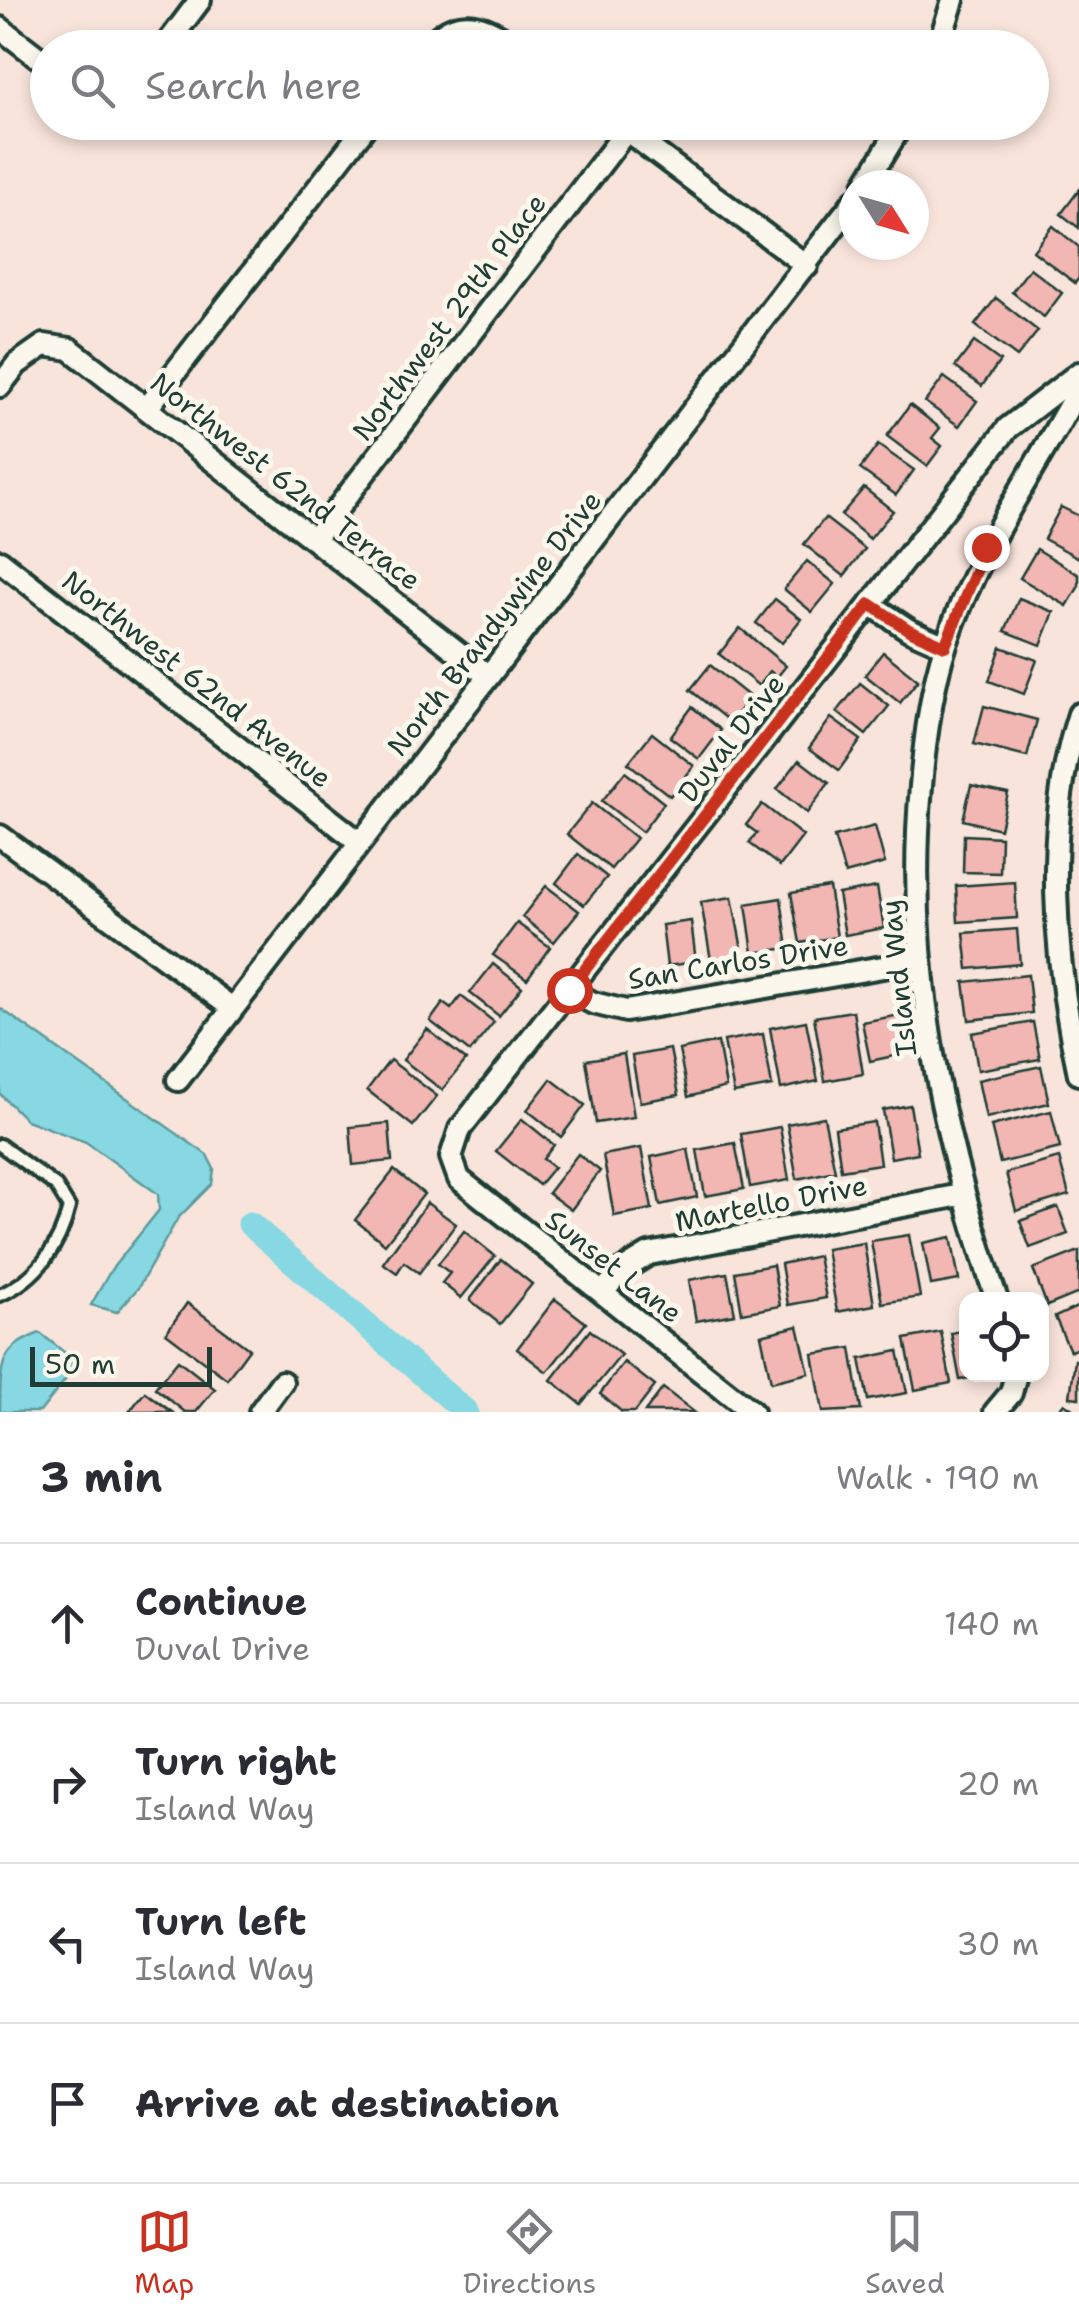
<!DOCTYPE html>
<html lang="en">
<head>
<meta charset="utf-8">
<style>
  :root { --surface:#fff; --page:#f7f7f7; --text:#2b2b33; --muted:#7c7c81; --line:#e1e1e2; --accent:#c8321e }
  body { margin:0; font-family:"Shantell Sans",sans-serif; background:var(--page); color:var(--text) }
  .controls { position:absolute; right:30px; bottom:30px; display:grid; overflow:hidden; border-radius:20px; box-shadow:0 5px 15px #0003 }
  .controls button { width:90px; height:90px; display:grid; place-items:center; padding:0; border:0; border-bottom:2px solid var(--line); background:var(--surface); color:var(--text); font:50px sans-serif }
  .compass { position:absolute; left:839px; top:170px; width:90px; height:90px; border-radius:50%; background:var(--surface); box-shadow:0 5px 15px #0003; rotate:127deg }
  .scale { position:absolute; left:30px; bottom:25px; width:182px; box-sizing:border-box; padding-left:10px; border:5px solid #1f3d34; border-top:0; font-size:28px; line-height:35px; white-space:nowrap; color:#1f3d34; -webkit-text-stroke:8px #fbf7ec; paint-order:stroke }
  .stop { position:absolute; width:30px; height:30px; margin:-22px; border:8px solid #c8321e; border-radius:50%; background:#fff }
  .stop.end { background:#c8321e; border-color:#fff; box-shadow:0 2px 10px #0008 }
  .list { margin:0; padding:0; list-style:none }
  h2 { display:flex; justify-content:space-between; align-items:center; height:130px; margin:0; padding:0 40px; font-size:42px }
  h2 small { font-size:32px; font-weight:400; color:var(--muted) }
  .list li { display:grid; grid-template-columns:65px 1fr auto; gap:30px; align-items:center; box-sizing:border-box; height:160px; padding:0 40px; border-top:2px solid var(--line) }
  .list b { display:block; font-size:38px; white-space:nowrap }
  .list p { margin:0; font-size:32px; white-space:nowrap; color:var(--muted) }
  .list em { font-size:32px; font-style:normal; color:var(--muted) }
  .icon { flex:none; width:55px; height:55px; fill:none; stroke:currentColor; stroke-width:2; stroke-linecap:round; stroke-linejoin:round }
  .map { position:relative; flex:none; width:1079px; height:1412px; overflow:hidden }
  .search { position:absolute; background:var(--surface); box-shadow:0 5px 15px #0003; left:30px; right:30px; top:30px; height:110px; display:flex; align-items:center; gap:25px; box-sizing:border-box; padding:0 35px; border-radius:55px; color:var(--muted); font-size:38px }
  .sheet { height:770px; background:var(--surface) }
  nav { display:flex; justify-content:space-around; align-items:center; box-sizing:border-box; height:140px; border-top:2px solid var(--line); background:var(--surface); font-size:28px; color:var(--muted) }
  nav a { display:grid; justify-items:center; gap:5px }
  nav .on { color:var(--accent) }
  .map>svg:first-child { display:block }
  .water { fill:#87d8e2; stroke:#5d9a9c; stroke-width:2.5 }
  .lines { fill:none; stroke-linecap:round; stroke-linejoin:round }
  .canal { stroke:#87d8e2; stroke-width:25 }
  .building { fill:#f2b6b3; stroke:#1f3d34; stroke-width:2.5 }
  .lane-casing { stroke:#1f3d34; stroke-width:18 }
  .street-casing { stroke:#1f3d34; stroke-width:28 }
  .lane { stroke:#fbf7ec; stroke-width:10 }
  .street { stroke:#fbf7ec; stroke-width:20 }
  .route { stroke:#c8321e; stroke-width:12 }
  .labels { text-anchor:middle; stroke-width:10; stroke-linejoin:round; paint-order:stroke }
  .street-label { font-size:28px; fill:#1f3d34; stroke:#fbf7ec }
</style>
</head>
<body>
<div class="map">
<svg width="1079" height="1412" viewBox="0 0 1079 1412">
  <rect width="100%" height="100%" fill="#f8e4db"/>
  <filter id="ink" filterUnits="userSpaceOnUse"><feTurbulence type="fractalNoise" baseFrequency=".01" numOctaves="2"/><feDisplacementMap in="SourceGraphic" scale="20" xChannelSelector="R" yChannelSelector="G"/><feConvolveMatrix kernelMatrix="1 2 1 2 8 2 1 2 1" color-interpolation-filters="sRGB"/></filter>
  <g filter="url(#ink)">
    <g class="water">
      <polygon points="0,1008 207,1155 214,1169 212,1184 178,1218 138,1288 117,1312 91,1305 111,1270 159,1210 158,1194 86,1142 26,1120 0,1094"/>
      <path d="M40,1333L73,1359V1370L40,1412H0C0,1363 0,1348 40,1333Z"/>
    </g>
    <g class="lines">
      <polyline class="canal" points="250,1224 466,1412"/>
    </g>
    <g class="building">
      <polygon points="1079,190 1079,228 1061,214"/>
      <polygon points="1053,226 1079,247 1079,278 1075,283 1033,251"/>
      <polygon points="1030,268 1062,293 1044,317 1012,292"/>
      <polygon points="996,298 1038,331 1017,357 975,325"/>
      <polygon points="974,342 1000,361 982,386 955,367"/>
      <polygon points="944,377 977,401 959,426 925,402"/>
      <polygon points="910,405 940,428 932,438 942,446 927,466 887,436"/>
      <polygon points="878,445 914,470 896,495 860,469"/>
      <polygon points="864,488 893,511 870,539 841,515"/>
      <polygon points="1061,507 1079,516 1079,558 1044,539"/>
      <polygon points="825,518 865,549 844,576 804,544"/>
      <polygon points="1037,549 1079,575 1079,586 1067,606 1020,578"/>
      <polygon points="807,561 835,584 812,612 784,589"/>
      <polygon points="1019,598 1054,612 1041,645 1005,631"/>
      <polygon points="775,599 801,619 782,643 756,623"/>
      <polygon points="740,628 786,666 777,677 770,671 759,686 719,654"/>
      <polygon points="1001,647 1037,660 1024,694 989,681"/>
      <polygon points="883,652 918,680 900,703 865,675"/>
      <polygon points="710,665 750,697 730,722 690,690"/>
      <polygon points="860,683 889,706 866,735 837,712"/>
      <polygon points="984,706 1037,720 1027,757 974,744"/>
      <polygon points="692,707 721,730 699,759 670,737"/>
      <polygon points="831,718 861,740 839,770 809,748"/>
      <polygon points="652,733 694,766 670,796 628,763"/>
      <polygon points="799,760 829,783 807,813 777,789"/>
      <polygon points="625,772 664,803 642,832 602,801"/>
      <polygon points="971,785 1008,793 1000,829 963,820"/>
      <polygon points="592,803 636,838 611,869 567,834"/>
      <polygon points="762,804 803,836 780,866 749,843 757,833 746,825"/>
      <polygon points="875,826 885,863 845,874 834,837"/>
      <polygon points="964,835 1001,837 1000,873 963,872"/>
      <polygon points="578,854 607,877 584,905 556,883"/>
      <polygon points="1015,882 1017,918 958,922 956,886"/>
      <polygon points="546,886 579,911 554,942 522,917"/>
      <polygon points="829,887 837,937 800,943 791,893"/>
      <polygon points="877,887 884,928 845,935 838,894"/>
      <polygon points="732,897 744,960 712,966 701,902"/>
      <polygon points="781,898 788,948 753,953 746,904"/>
      <polygon points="691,921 696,962 667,966 662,925"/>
      <polygon points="517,923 550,947 527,979 493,955"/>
      <polygon points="1017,929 1020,964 968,969 964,933"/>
      <polygon points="493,964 522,987 499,1016 470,993"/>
      <polygon points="1028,975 1032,1013 969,1020 964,982"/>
      <polygon points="461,996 494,1022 470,1052 430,1021 443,1003 451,1009"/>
      <polygon points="853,1011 863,1074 825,1081 814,1017"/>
      <polygon points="900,1015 908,1053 870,1061 862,1022"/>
      <polygon points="806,1021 818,1081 781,1089 770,1028"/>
      <polygon points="1033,1022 1040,1059 978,1070 972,1033"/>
      <polygon points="427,1029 466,1060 442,1090 403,1060"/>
      <polygon points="763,1034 772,1086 734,1093 724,1041"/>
      <polygon points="718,1042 726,1087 688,1097 679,1050"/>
      <polygon points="670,1049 679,1095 640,1102 632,1056"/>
      <polygon points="624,1054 634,1117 596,1123 586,1060"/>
      <polygon points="390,1060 437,1096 413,1126 367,1090"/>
      <polygon points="1041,1066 1049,1103 986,1118 978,1080"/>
      <polygon points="551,1079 585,1105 561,1137 527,1110"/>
      <polygon points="910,1105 918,1153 891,1158 883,1110"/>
      <polygon points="1051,1111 1060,1148 1000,1163 991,1126"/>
      <polygon points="824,1117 835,1171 797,1179 787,1124"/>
      <polygon points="522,1119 554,1145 543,1159 554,1167 539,1185 496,1151"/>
      <polygon points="874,1122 880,1164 841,1170 835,1128"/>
      <polygon points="389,1123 392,1161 353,1165 350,1127"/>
      <polygon points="780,1127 789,1180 750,1187 741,1134"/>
      <polygon points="735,1143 744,1189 705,1196 697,1150"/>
      <polygon points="641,1148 652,1209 614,1216 603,1155"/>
      <polygon points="688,1149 697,1197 660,1205 651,1157"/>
      <polygon points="578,1154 600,1171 571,1210 548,1193"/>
      <polygon points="1059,1158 1069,1195 1016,1211 1006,1173"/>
      <polygon points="394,1170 424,1194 385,1244 355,1220"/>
      <polygon points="427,1203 456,1224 419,1273 404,1262 397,1273 383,1263"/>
      <polygon points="1058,1207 1068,1234 1030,1248 1020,1221"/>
      <polygon points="464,1231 495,1256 461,1298 442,1283 450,1273 438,1264"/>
      <polygon points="909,1235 920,1297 882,1303 871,1241"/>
      <polygon points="951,1237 959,1280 931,1285 923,1243"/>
      <polygon points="864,1243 874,1305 837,1312 826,1249"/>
      <polygon points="1079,1251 1079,1293 1047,1306 1033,1269"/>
      <polygon points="818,1256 826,1298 788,1305 781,1264"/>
      <polygon points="501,1259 532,1284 500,1324 470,1300"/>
      <polygon points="773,1265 780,1306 742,1313 735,1272"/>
      <polygon points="727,1273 735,1314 696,1321 689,1280"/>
      <polygon points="555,1299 586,1323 547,1372 517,1349"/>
      <polygon points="187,1303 249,1349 227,1379 166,1333"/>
      <polygon points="1079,1306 1079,1348 1070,1351 1055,1317"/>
      <polygon points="798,1326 809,1373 771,1382 761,1335"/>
      <polygon points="590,1330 621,1355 581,1404 551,1380"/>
      <polygon points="966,1330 966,1374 987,1374 960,1380 951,1333"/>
      <polygon points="941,1332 951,1383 915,1390 905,1339"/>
      <polygon points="851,1348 861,1410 823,1412 813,1354"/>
      <polygon points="898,1351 907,1393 868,1400 860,1359"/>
      <polygon points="178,1360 215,1389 196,1412 185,1412 155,1388"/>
      <polygon points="1075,1360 1079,1360 1079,1398 1070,1397"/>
      <polygon points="624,1362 655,1386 635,1412 622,1412 600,1394"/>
      <polygon points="663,1388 694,1412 645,1412"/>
      <polygon points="145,1392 172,1412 129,1412"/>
      <polygon points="1064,1403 1077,1412 1057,1412"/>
    </g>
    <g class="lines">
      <g class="lane-casing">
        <path id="lane" d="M0,1145L56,1186L69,1207C60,1246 37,1279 0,1295"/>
      </g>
      <g class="street-casing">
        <g id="street">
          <polyline points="0,28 48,65"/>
          <polyline points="164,48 200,0"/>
          <path d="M428,48C456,12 486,24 517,48"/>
          <polyline points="938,48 953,0"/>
          <polyline points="618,124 807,266"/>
          <polyline points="865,185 903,122"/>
          <polyline points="0,386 17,364 44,345 70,349 487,675"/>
          <polyline points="148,407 369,122"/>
          <polyline points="315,538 627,130"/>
          <polyline points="0,561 359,842"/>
          <polyline points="870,604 909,630 945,646"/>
          <path d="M1079,714C1043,824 1054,963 1079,1074"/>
          <polyline points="0,836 232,1008"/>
          <polyline points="569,990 593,1003 626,1011 918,961"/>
          <polyline points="178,1080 854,201"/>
          <polyline points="604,1291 621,1271 649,1254 961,1195"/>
          <path d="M997,1300C940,1132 905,963 921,786C925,739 931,689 946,644C977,552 1033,473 1079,388"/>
          <polyline points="260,1412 282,1382"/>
          <polyline points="752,1412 459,1179 451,1157 460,1129 1008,428 1079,373"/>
          <polyline points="995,1412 1011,1393 1016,1374"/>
        </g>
      </g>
      <use href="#lane" class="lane"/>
      <use href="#street" class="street"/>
    </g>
  </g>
  <g class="lines" filter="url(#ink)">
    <polyline class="route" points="569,990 870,604 909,630 945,646 986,547"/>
  </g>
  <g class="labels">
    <g class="street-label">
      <text transform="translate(449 317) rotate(-53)" y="10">Northwest 29th Place</text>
      <text transform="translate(286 481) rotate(38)" y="10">Northwest 62nd Terrace</text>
      <text transform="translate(494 623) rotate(-52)" y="10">North Brandywine Drive</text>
      <text transform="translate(197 679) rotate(38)" y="10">Northwest 62nd Avenue</text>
      <text transform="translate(731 738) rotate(-52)" y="10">Duval Drive</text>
      <text transform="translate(738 962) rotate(-9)" y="10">San Carlos Drive</text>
      <text transform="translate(898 978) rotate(-96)" y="10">Island Way</text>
      <text transform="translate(771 1203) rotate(-11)" y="10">Martello Drive</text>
      <text transform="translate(614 1266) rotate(38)" y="10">Sunset Lane</text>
    </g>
  </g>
</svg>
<div class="controls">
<button><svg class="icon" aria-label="locate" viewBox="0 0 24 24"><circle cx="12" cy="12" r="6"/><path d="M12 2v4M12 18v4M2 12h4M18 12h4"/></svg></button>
</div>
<svg class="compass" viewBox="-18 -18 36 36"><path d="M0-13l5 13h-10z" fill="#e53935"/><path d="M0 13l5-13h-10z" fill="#7c7c81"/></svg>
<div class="scale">50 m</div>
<div class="stop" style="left:569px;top:990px"></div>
<div class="stop end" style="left:986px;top:547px"></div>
<div class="search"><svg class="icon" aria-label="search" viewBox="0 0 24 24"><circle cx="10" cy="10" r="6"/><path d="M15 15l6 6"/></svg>Search here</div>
</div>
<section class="sheet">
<h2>3 min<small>Walk · 190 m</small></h2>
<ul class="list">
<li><svg class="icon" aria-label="ahead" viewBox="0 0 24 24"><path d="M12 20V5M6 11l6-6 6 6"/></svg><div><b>Continue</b><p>Duval Drive</p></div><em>140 m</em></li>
<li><svg class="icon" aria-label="right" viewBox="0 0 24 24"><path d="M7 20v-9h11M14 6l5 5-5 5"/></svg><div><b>Turn right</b><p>Island Way</p></div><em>20 m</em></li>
<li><svg class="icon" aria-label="left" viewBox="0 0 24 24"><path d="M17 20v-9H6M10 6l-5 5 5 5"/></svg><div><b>Turn left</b><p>Island Way</p></div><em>30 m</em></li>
<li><svg class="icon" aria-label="arrive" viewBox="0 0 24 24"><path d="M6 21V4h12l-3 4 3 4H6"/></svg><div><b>Arrive at destination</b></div></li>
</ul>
</section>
<nav>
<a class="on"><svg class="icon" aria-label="map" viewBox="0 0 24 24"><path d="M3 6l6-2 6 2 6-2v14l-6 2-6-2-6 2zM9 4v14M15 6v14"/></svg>Map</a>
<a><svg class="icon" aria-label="directions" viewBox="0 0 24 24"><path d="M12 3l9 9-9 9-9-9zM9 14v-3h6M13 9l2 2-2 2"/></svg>Directions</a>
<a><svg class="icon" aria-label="saved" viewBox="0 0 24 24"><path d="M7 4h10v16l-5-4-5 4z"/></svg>Saved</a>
</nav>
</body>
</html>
